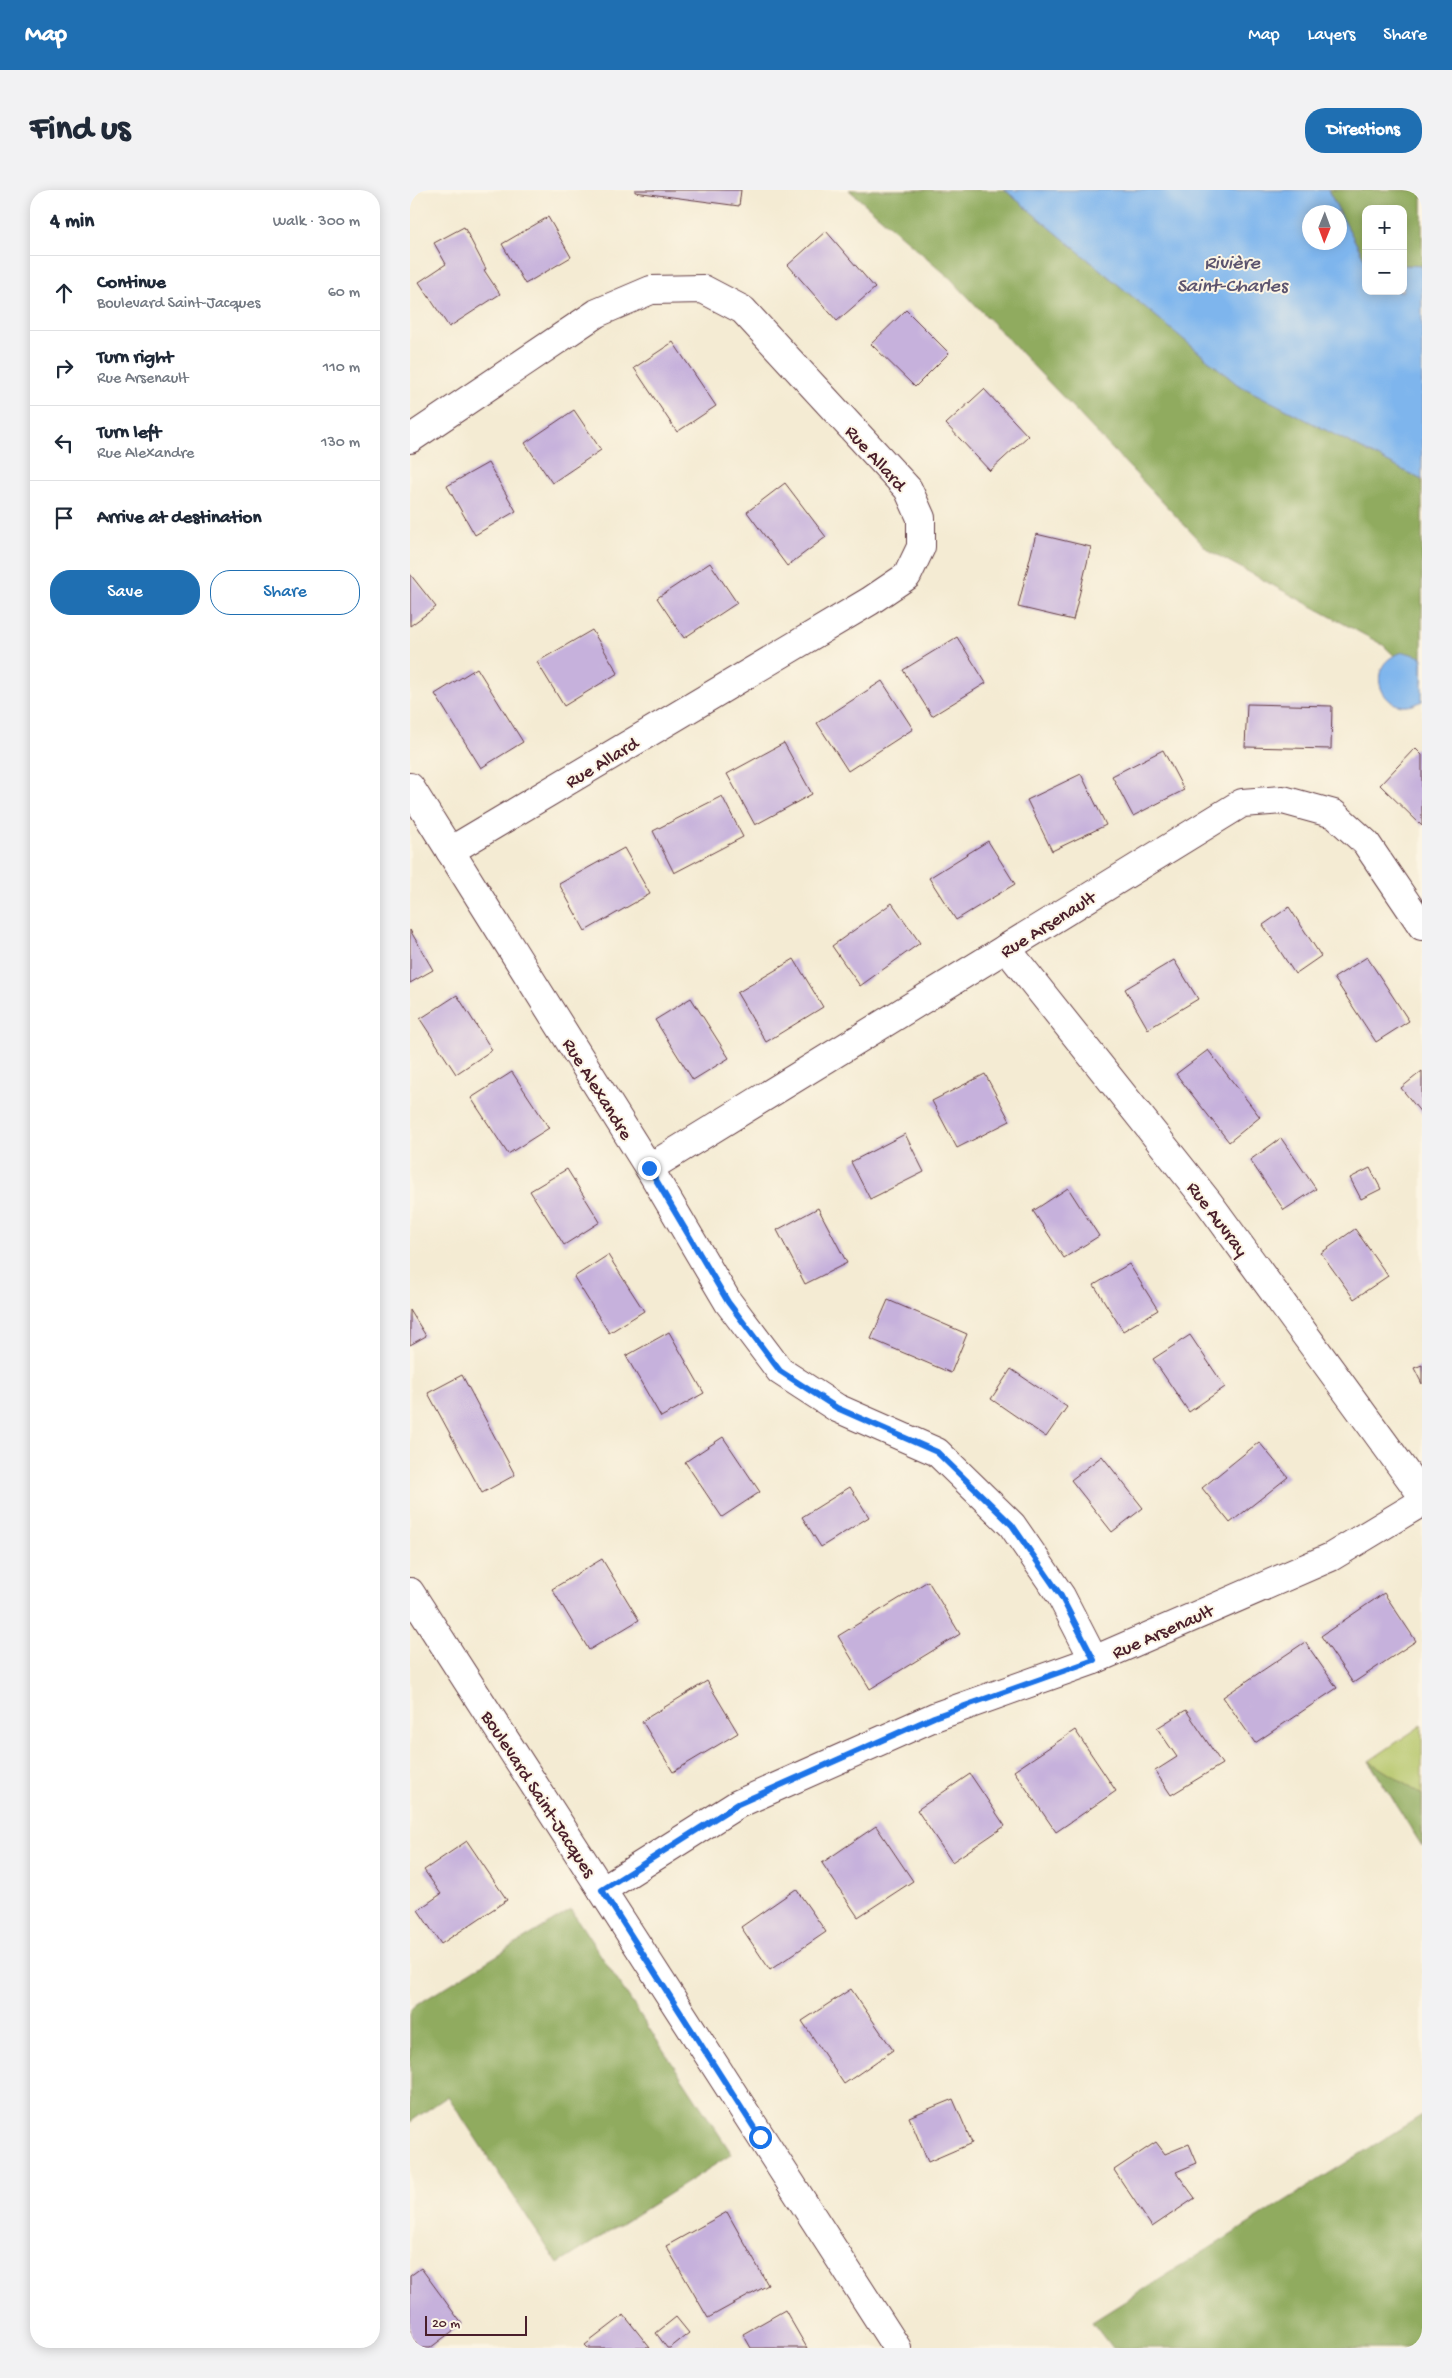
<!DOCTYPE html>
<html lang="en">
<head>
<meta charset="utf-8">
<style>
  :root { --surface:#fff; --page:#f2f2f3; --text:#1f2937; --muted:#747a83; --line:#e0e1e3; --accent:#1f6fb2 }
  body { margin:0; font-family:"Gochi Hand",sans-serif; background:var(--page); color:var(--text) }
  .controls { position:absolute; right:15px; top:15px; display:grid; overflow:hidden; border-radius:10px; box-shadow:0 2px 12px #0003 }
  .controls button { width:45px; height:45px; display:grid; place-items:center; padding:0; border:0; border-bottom:1px solid var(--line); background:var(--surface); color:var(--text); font:25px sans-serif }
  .compass { position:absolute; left:892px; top:15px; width:45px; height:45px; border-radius:50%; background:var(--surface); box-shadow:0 2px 12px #0003; rotate:181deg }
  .scale { position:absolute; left:15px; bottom:12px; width:102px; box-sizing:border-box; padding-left:5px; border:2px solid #4a1f2b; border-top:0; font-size:14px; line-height:18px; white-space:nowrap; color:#4a1f2b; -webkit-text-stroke:4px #fcf5e5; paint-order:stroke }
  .stop { position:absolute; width:15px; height:15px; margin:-11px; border:4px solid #1a73e8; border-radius:50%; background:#fff }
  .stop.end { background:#1a73e8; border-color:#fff; box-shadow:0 1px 5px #0008 }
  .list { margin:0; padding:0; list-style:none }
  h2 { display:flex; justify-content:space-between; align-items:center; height:65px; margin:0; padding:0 20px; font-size:21px }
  h2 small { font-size:16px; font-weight:400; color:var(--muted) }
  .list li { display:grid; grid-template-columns:32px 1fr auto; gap:15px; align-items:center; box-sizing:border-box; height:75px; padding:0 20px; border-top:1px solid var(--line) }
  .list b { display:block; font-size:19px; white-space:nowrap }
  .list p { margin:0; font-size:16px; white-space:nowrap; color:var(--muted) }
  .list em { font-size:16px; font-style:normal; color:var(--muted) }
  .actions { display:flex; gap:10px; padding:15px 20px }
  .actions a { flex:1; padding:11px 0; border:1px solid var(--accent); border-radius:20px; text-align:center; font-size:18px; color:var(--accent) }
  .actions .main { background:var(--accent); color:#fff }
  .icon { flex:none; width:28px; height:28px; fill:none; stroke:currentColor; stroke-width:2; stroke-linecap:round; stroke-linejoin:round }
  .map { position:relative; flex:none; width:1012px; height:2158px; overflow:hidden; border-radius:20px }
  header { display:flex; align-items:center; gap:30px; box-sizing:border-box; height:70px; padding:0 25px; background:var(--accent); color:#fff }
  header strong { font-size:24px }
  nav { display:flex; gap:28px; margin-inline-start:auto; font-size:18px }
  .intro { display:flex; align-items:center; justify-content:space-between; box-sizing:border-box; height:120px; padding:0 30px }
  h1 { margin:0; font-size:35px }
  .button { padding:12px 22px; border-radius:20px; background:var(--accent); color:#fff; font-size:18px; font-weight:700 }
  main { display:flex; gap:30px; padding:0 30px }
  aside { flex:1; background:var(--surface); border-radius:20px; box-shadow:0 2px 12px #0003 }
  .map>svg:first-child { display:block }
  .green { fill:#b5c66a; stroke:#80724a }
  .forest { fill:#90ab5e; stroke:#6d6544 }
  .water { fill:#7eb5ed; stroke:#646a8c; fill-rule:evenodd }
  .building { fill:#c6b1dc }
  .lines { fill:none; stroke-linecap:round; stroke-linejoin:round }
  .minor-casing { stroke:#643e44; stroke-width:30 }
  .minor { stroke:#fff; stroke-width:28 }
  .route { stroke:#1a73e8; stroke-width:6 }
  .labels { text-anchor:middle; stroke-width:4; stroke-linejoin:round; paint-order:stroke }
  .street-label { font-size:19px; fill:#4a1f2b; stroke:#fcf5e5 }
  .water-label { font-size:20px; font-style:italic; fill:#5c546f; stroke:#fcf5e5 }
</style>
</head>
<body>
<header>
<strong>Map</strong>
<nav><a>Map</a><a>Layers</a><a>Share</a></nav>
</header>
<div class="intro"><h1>Find us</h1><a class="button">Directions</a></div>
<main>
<aside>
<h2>4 min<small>Walk · 300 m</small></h2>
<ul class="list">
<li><svg class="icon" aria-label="ahead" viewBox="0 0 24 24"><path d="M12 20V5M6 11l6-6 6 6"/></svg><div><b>Continue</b><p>Boulevard Saint-Jacques</p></div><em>60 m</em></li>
<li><svg class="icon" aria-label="right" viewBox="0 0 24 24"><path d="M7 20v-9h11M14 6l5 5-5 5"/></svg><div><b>Turn right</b><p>Rue Arsenault</p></div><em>110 m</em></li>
<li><svg class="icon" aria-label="left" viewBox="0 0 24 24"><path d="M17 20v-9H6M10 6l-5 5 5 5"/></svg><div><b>Turn left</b><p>Rue Alexandre</p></div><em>130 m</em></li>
<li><svg class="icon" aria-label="arrive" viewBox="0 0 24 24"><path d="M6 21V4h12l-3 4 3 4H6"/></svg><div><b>Arrive at destination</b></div></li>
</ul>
<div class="actions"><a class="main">Save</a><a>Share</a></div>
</aside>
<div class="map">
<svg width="1012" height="2158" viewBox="0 0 1012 2158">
  <rect width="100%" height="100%" fill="#fcf5e5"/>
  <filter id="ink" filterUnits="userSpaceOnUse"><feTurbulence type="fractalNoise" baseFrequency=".02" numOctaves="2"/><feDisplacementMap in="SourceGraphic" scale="10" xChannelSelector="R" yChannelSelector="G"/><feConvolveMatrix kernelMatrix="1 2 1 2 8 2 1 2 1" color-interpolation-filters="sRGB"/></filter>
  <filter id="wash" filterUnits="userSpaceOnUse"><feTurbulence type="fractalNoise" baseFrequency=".0096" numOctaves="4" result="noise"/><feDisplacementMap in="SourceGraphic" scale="20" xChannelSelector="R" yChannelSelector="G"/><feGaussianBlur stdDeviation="1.12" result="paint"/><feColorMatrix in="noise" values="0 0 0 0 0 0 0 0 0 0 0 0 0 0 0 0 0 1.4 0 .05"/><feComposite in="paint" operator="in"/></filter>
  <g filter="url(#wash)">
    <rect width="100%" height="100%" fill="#f4ebd3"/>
    <polygon class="green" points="1012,1535 1012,1656 959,1571"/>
    <g class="forest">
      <polygon points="439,0 595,0 827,194 1012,290 1012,492 973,455 798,360 540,88"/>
      <polygon points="918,0 1012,0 1012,76 993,75 993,19 956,19 956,72"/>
      <polygon points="959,1571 1012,1605 1012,1656"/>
      <polygon points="161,1720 322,1964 148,2074 38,1906 0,1932 0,1819"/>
      <polygon points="1012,1925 1012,2158 702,2158 682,2132"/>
    </g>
    <g class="water">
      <path d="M595,0H918L956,72V101H993V75L1012,76V290L827,194ZM899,22H929V52H899Z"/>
      <path d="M994,462L1012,467V511C974,534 948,473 994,462Z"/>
    </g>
    <g id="blocks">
      <g class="building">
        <polygon points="225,0 331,0 329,16 225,2"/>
        <polygon points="138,27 161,67 115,94 92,54"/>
        <polygon points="54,37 76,79 74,80 90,104 39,137 9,92 36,74 24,53"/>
        <polygon points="416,41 465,98 427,131 378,75"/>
        <polygon points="496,120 539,163 505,197 461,154"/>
        <polygon points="263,152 306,216 267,242 224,178"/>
        <polygon points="574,199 618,246 580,281 536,234"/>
        <polygon points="164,220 191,260 142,293 115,253"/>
        <polygon points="78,273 106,321 65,345 37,296"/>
        <polygon points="375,293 416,347 377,376 337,322"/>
        <polygon points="626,344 681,357 663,430 608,417"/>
        <polygon points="300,373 327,413 274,448 247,408"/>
        <polygon points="0,384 26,417 0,436"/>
        <polygon points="182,440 208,483 154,516 127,472"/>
        <polygon points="547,447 576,493 522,526 493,480"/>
        <polygon points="67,478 113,552 71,578 25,504"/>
        <polygon points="472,491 503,539 438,581 407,533"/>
        <polygon points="837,514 922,516 921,559 835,557"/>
        <polygon points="374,553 402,604 345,635 317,584"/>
        <polygon points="1005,558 1012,565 1012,636 970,595"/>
        <polygon points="753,560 774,600 723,626 702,586"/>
        <polygon points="671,584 696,635 642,661 617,610"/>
        <polygon points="312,606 333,647 264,683 243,641"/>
        <polygon points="578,651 605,694 546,730 519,688"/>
        <polygon points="214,658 240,704 175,741 149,694"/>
        <polygon points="482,713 510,753 450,796 422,756"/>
        <polygon points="879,717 911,766 885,784 853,735"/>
        <polygon points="0,740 23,780 0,793"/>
        <polygon points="957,767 999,831 966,852 924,788"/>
        <polygon points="384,769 413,817 356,852 327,803"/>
        <polygon points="764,770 788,809 738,839 715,799"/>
        <polygon points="47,805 82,860 46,884 10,829"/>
        <polygon points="281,808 319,868 283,890 245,830"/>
        <polygon points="798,860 850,927 819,952 766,884"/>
        <polygon points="1012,881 1012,924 991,898"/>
        <polygon points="102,882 139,938 98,964 61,908"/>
        <polygon points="575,884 600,931 547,958 522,911"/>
        <polygon points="495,944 514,982 460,1009 441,972"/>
        <polygon points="871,948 906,999 874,1020 840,970"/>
        <polygon points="960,978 971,999 951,1009 940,988"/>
        <polygon points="157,979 190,1032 154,1055 120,1001"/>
        <polygon points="658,998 689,1046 654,1068 623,1021"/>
        <polygon points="408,1018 437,1073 395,1094 367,1040"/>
        <polygon points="945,1039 978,1086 944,1109 911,1063"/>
        <polygon points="198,1065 234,1121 199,1143 164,1087"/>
        <polygon points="719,1074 748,1120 713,1141 684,1095"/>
        <polygon points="478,1110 557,1144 541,1183 461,1149"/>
        <polygon points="0,1120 16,1146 0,1155"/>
        <polygon points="259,1142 294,1203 251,1227 216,1166"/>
        <polygon points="780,1145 815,1197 779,1222 743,1169"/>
        <polygon points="1012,1175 1012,1194 1004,1178"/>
        <polygon points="601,1179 657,1217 636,1247 581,1209"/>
        <polygon points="52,1185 105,1285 72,1303 18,1203"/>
        <polygon points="313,1247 350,1302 312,1327 275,1272"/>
        <polygon points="849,1252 878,1287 820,1333 792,1298"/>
        <polygon points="692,1266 733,1318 702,1342 661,1290"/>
        <polygon points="440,1297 459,1327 411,1357 392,1327"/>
        <polygon points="192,1369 229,1430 179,1460 142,1399"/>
        <polygon points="518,1391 550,1444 460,1499 428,1446"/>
        <polygon points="974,1403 1006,1451 943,1493 911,1446"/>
        <polygon points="895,1452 927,1498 845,1553 813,1507"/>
        <polygon points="297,1491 328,1543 263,1582 232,1531"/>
        <polygon points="776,1520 812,1574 761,1605 745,1581 767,1567 747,1538"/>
        <polygon points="665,1540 706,1601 646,1642 604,1581"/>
        <polygon points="560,1584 595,1636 542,1672 507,1620"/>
        <polygon points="466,1636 503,1691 448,1727 412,1673"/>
        <polygon points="57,1651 97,1710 31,1754 8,1720 31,1704 14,1680"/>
        <polygon points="386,1699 416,1742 360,1780 331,1737"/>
        <polygon points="441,1799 483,1860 434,1894 392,1831"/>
        <polygon points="543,1909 562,1953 518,1972 499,1927"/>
        <polygon points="746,1952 755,1964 779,1954 787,1973 766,1982 785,2008 742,2037 704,1980"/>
        <polygon points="317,2022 358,2095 298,2128 256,2056"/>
        <polygon points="11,2078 52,2134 20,2158 9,2158 0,2146 0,2086"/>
        <polygon points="375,2120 397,2158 341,2158 333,2144"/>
        <polygon points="214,2125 240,2158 178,2158 175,2155"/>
        <polygon points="266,2127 279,2143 260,2158 257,2158 246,2143"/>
      </g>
    </g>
  </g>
  <g filter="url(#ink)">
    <use href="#blocks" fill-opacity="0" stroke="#643e44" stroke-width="1"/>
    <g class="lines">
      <g class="minor-casing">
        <g id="minor">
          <polyline points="0,249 187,123 241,100 293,99 333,120 498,299 511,328 511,357 497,386 460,411 40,661"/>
          <polyline points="0,597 239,978 318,1112 370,1181 427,1218 527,1262 602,1335 651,1406 684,1470"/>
          <polyline points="596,758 799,1013 1012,1305"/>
          <polyline points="239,978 832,613 873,610 924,624 956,653 1012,736"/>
          <polyline points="0,1402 487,2158"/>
          <polyline points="192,1700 328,1614 524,1527 684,1470 921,1367 1012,1312"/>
        </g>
      </g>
      <use href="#minor" class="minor"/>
    </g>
  </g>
  <g class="lines" filter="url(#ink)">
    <polyline class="route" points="239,978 318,1112 370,1181 427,1218 527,1262 602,1335 651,1406 684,1470 524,1527 328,1614 192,1700 350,1947"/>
  </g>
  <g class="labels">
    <g class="street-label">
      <text transform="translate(467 267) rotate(48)" y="7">Rue Allard</text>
      <text transform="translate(191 571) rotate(-31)" y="7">Rue Allard</text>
      <text transform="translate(637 733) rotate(-32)" y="7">Rue Arsenault</text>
      <text transform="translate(189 898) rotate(58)" y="7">Rue Alexandre</text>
      <text transform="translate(809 1028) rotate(53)" y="7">Rue Auvray</text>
      <text transform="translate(752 1440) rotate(-24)" y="7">Rue Arsenault</text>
      <text transform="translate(130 1603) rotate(57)" y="7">Boulevard Saint-Jacques</text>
    </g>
    <g class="water-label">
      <text x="822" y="78">Rivière<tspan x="822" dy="23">Saint-Charles</tspan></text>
    </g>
  </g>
</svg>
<div class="controls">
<button>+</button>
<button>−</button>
</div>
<svg class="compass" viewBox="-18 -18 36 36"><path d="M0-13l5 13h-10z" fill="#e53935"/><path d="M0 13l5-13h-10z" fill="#747a83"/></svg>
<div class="scale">20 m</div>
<div class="stop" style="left:350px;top:1947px"></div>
<div class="stop end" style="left:239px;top:978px"></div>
</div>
</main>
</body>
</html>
